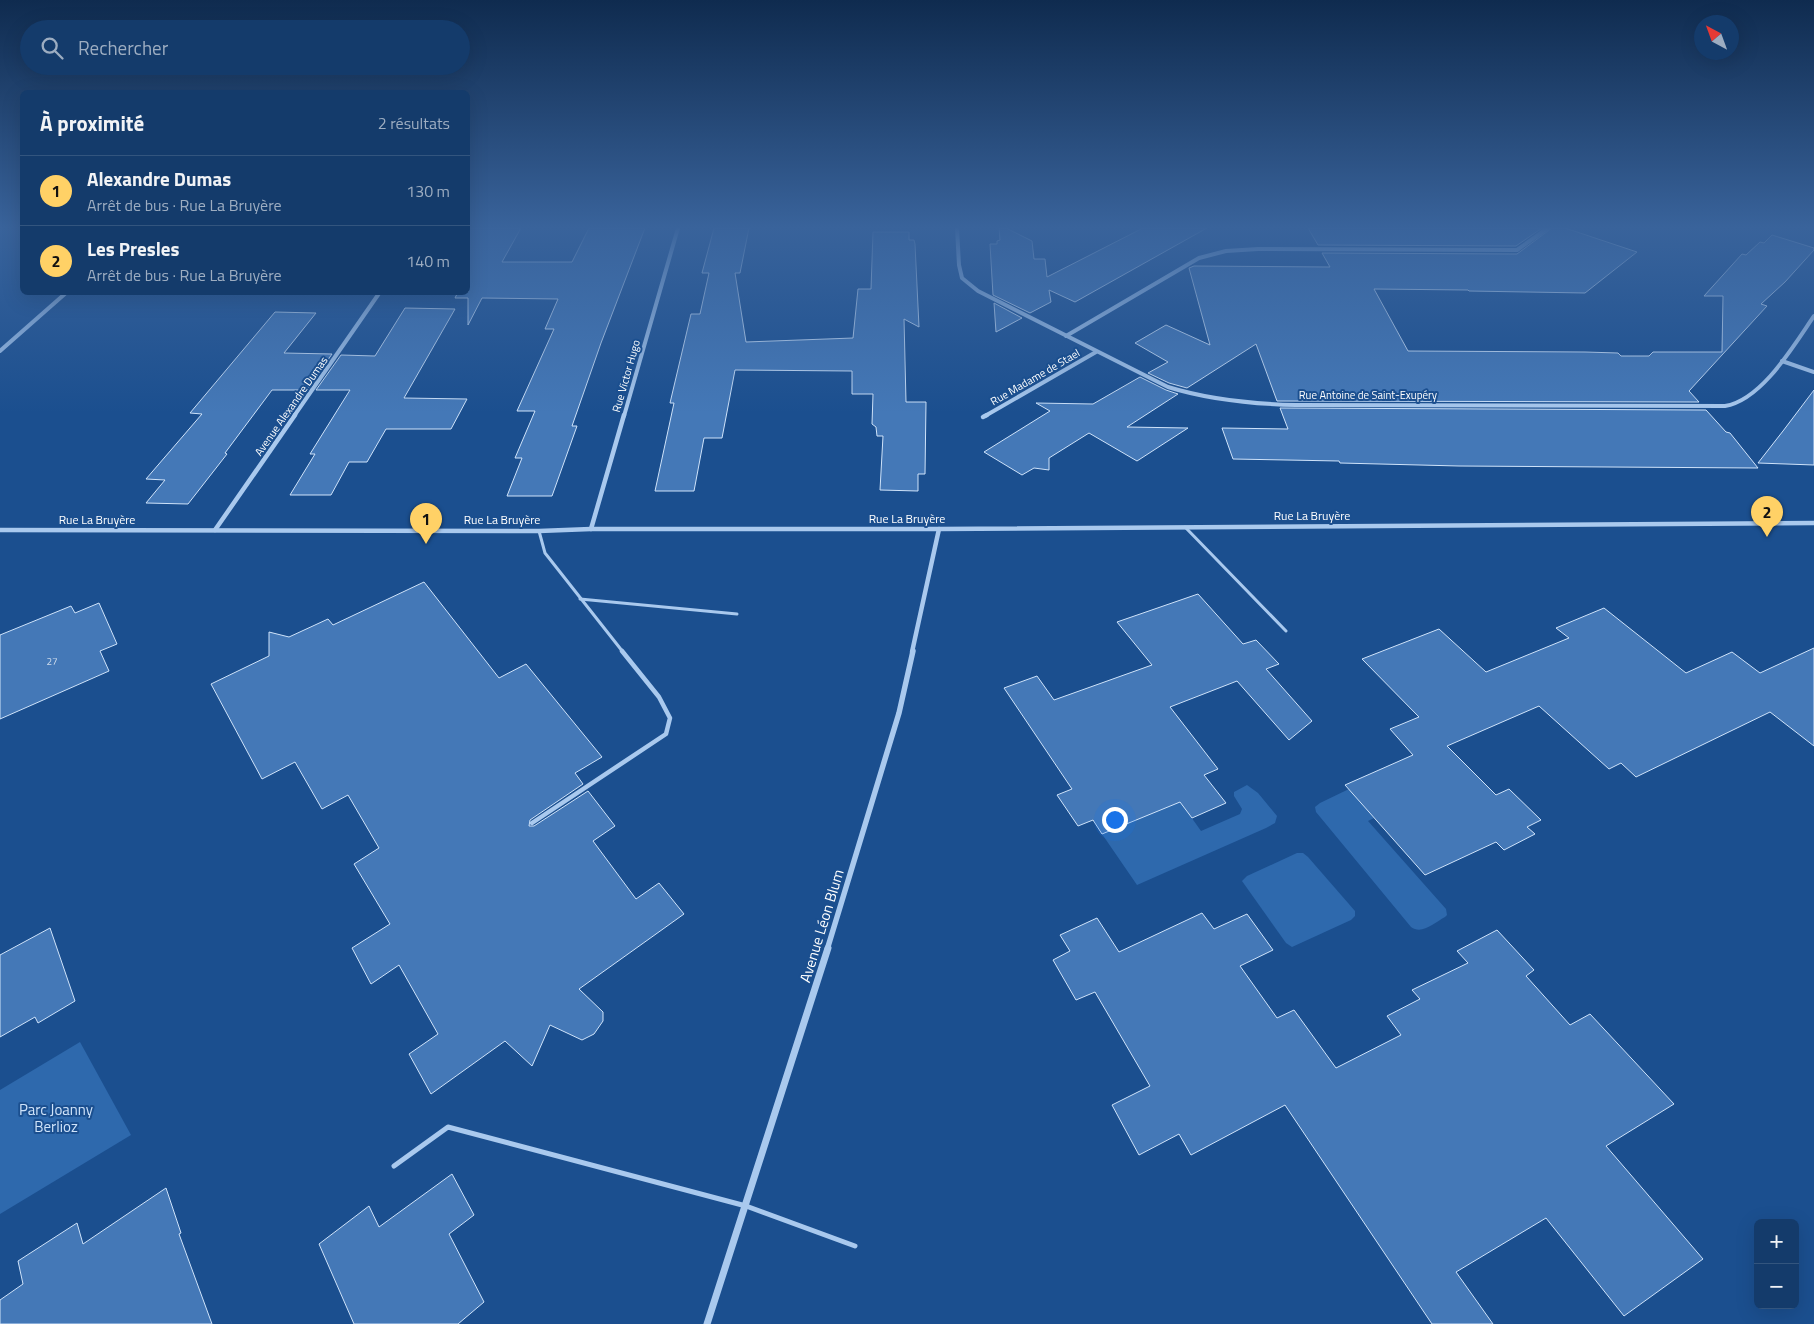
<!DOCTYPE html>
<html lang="fr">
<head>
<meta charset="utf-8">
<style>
  :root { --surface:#143b6b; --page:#214673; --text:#f1f3f6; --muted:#9dadc1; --line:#33557e; --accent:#ffd166 }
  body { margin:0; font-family:"Titillium Web",sans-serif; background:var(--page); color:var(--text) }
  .controls { position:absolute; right:15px; bottom:15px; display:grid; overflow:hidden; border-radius:8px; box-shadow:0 5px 20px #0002 }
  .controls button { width:45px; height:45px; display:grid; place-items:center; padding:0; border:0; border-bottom:1px solid var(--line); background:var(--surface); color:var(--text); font:25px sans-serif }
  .compass { position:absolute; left:1694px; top:15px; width:45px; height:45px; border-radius:50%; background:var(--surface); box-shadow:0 5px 20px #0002; rotate:319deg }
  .you { position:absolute; left:1114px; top:819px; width:18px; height:18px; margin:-12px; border:4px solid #fff; border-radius:50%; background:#1a73e8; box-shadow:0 0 0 8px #1a73e833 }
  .badge { display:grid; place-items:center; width:32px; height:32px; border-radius:50%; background:var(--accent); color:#111; font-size:16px; font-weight:700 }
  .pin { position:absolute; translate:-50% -41px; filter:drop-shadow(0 1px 2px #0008) }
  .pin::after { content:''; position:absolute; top:26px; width:18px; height:15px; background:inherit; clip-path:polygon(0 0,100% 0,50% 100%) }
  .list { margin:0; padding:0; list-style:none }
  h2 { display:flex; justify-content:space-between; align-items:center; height:65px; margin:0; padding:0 20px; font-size:21px }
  h2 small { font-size:16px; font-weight:400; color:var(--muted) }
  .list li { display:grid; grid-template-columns:32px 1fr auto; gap:15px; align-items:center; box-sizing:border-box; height:70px; padding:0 20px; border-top:1px solid var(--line) }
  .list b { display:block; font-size:19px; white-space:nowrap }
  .list p { margin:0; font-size:16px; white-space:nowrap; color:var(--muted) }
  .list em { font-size:16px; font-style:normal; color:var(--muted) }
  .icon { flex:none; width:28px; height:28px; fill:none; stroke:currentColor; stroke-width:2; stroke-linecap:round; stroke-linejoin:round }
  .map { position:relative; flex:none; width:1814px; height:1324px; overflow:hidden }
  .search { position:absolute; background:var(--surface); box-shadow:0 5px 20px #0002; left:20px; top:20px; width:450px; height:55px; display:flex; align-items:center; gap:12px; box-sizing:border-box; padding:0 18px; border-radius:28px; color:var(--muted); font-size:19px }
  .panel { position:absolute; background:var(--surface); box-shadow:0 5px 20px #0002; left:20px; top:90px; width:450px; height:205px; border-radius:8px }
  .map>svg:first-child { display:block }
  .green { fill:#2e69ad }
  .building { fill:#4478b7; stroke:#cfe3fa }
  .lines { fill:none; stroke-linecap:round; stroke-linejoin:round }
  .service-far2 { stroke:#a9c9ee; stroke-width:3 }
  .service-far1 { stroke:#a9c9ee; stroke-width:4.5 }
  .service { stroke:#a9c9ee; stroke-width:5 }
  .minor-far3 { stroke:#a9c9ee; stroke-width:4 }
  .minor-far2 { stroke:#a9c9ee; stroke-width:4.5 }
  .minor-far1 { stroke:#a9c9ee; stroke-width:5.5 }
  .minor { stroke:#a9c9ee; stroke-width:7 }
  .labels { text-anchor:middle; stroke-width:4; stroke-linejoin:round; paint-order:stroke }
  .number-label { font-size:10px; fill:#d0dded }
  .far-street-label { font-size:11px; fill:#fff; stroke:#1b4f8f }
  .street-label { font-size:12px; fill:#fff; stroke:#1b4f8f }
  .near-street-label { font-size:15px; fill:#fff; stroke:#1b4f8f }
  .near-park-label { font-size:15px; fill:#cfe3fa; stroke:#1b4f8f }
</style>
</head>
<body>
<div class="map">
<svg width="1814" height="1324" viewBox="0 0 1814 1324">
  <rect width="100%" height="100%" fill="#1b4f8f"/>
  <g class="green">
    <polygon points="1247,785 1258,793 1277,816 1275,823 1266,828 1137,885 1102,834 1179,800 1201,831 1240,814 1242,809 1234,796 1234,792"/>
    <path d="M1349,789L1374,818L1368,821L1446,909L1447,915L1445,917C1434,923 1422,935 1411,927L1316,812L1315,807L1320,803Z"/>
    <polygon points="1297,853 1303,853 1308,857 1355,911 1355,916 1351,920 1292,947 1286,943 1242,881 1247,876"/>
    <polygon points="80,1042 131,1135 0,1214 0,1090"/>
  </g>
  <g class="building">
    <polygon points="468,228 521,228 502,262 572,262 589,228 645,228 601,343 572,426 577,426 552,496 507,496 522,458 515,458 535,411 517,411 554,329 545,329 558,299 482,298 468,325 468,298 455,298 458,292 468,292"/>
    <polygon points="714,228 749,228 740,273 735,273 746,342 853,338 858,289 871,289 873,232 909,232 909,240 914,240 915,244 919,327 904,319 906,402 926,402 925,474 918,474 918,491 880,490 883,436 877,436 876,427 872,424 873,394 852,394 852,371 735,370 722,438 704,438 694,491 655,491 674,403 670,403 691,314 700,314 709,273 702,273"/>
    <polygon points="999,228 1006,228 1032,241 1034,259 1045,259 1047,277 1143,228 1207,228 1075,302 1049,290 1051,302 1030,313 993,295 990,244 997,244 997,241 1000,240"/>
    <polygon points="1308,228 1542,228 1516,246 1318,245"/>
    <polygon points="1552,228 1565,228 1637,252 1585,293 1469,291 1468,290 1374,289 1408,351 1585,352 1618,353 1621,356 1649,356 1653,352 1722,352 1723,296 1704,296 1742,254 1746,255 1760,242 1764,243 1772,235 1814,248 1814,250 1785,282 1761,304 1767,306 1689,391 1699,402 1277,401 1256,344 1187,388 1169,383 1148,373 1168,362 1135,343 1166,325 1210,345 1189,268 1194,266 1330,267 1322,253 1517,254"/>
    <polygon points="994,303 1022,318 996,332"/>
    <polygon points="405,308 455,309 404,398 467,399 451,429 386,429 367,462 349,462 331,495 290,495 315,454 310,454 350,390 316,390 341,355 375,356"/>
    <polygon points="275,312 316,313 284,353 332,354 307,390 272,390 225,453 227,454 188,504 146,503 165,480 146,479 202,414 190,413"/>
    <polygon points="1140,377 1166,390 1178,394 1127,427 1188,428 1137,461 1089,433 1049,458 1049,470 1034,468 1022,475 984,452 1050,411 1036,403 1093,404"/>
    <polygon points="1814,390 1814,465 1758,463 1783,431"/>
    <polygon points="1280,408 1706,410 1726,432 1730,433 1758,468 1459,466 1340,463 1339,461 1233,459 1222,428 1288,429"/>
    <polygon points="424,582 499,678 526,664 602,757 575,773 583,784 530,820 529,826 534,826 588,791 615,826 593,841 636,899 659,883 684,914 579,989 603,1012 603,1021 594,1034 582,1040 550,1025 532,1066 505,1041 431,1094 409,1054 438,1034 399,965 371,984 352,948 390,924 354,864 379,848 348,795 322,809 295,762 262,779 211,684 269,656 269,632 289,637 328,619 333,625"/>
    <polygon points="1198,594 1243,644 1256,640 1279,664 1266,669 1312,721 1289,740 1237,681 1170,707 1218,769 1204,775 1226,803 1192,818 1180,802 1102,834 1093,820 1078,826 1057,795 1072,789 1004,688 1037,676 1054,700 1152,665 1117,622"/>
    <polygon points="99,603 117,644 100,651 109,671 0,719 0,635 71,606 75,613"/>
    <polygon points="1604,608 1686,673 1732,652 1760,673 1814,648 1814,746 1770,712 1636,777 1621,763 1609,769 1539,706 1447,746 1496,795 1509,789 1541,820 1527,827 1535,834 1504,850 1496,842 1425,875 1345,785 1413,755 1390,729 1419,717 1362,659 1439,629 1486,672 1569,638 1556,628"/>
    <polygon points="1202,913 1214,929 1247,914 1273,950 1240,966 1277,1018 1294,1010 1336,1068 1401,1035 1387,1016 1420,999 1412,990 1468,963 1457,951 1497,930 1534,970 1526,976 1570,1025 1590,1014 1674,1104 1606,1146 1703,1259 1624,1316 1546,1218 1456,1272 1493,1324 1432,1324 1285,1105 1191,1155 1179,1134 1139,1155 1112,1105 1150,1086 1095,992 1076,1000 1053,960 1070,951 1060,935 1097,918 1119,952"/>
    <polygon points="50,928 75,1001 38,1023 35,1017 0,1037 0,955"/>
    <polygon points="452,1174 474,1215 449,1234 484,1302 458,1324 354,1324 319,1244 369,1206 379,1227"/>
    <polygon points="166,1188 181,1233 179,1234 212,1324 0,1324 0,1300 23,1284 18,1261 77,1223 83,1244"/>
  </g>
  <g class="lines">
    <g class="service-far2">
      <polyline points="1185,527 1286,631"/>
      <polyline points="539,531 545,553 623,652"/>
      <polyline points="580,599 737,614"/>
    </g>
    <polyline class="service-far1" points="532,823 666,734 670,718 659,697 622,651"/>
    <polyline class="service" points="394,1166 448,1127 746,1206 855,1246"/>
    <g class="minor-far3">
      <path d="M957,228L959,265L962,278L978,291L1168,387C1210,400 1252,404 1296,405L1725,406C1762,400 1794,345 1814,316"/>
      <polyline points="1066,336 1199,258 1226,251 1258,249 1517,250 1548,228"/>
      <polyline points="0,351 67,292"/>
      <polyline points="1782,361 1814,372"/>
      <polyline points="294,416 380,292"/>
      <polyline points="624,416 678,228"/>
      <polyline points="985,416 1096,352"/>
    </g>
    <g class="minor-far2">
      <polyline points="983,417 987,415"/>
      <polyline points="591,529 624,415"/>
      <polyline points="0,530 539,531 591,529 939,529 1814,523"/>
      <polyline points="215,530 295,415"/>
      <polyline points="912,652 939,529"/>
    </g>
    <polyline class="minor-far1" points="827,950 899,713 913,651"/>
    <polyline class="minor" points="707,1324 828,948"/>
  </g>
  <linearGradient id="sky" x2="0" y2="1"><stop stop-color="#0f2b4f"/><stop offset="0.55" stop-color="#39639b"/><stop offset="1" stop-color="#39639b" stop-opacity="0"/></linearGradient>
  <rect width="1814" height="413" fill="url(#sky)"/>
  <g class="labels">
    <g class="number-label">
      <text x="52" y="665">27</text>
    </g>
    <g class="far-street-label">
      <text transform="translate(626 376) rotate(-74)" y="4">Rue Victor Hugo</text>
      <text transform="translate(1035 377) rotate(-30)" y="4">Rue Madame de Stael</text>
      <text x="1368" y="399">Rue Antoine de Saint-Exupéry</text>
      <text transform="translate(291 406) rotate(-55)" y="4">Avenue Alexandre Dumas</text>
    </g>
    <g class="street-label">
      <text x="1312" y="520">Rue La Bruyère</text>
      <text x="907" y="523">Rue La Bruyère</text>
      <text x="97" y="524">Rue La Bruyère</text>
      <text x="502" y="524">Rue La Bruyère</text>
    </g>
    <g class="near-street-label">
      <text transform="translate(822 926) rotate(-73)" y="5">Avenue Léon Blum</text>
    </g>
    <g class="near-park-label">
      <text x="56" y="1115">Parc Joanny<tspan x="56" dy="17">Berlioz</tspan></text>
    </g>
  </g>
</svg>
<div class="controls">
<button>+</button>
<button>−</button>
</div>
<svg class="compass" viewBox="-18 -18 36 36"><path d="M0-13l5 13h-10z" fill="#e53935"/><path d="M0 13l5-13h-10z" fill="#9dadc1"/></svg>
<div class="you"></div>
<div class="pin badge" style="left:426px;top:544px">1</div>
<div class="pin badge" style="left:1767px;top:537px">2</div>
<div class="search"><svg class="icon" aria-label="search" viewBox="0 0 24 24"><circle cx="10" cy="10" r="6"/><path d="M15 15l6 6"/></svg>Rechercher</div>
<section class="panel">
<h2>À proximité<small>2 résultats</small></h2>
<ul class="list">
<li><span class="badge">1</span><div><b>Alexandre Dumas</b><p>Arrêt de bus · Rue La Bruyère</p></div><em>130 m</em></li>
<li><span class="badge">2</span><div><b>Les Presles</b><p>Arrêt de bus · Rue La Bruyère</p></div><em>140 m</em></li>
</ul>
</section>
</div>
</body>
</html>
